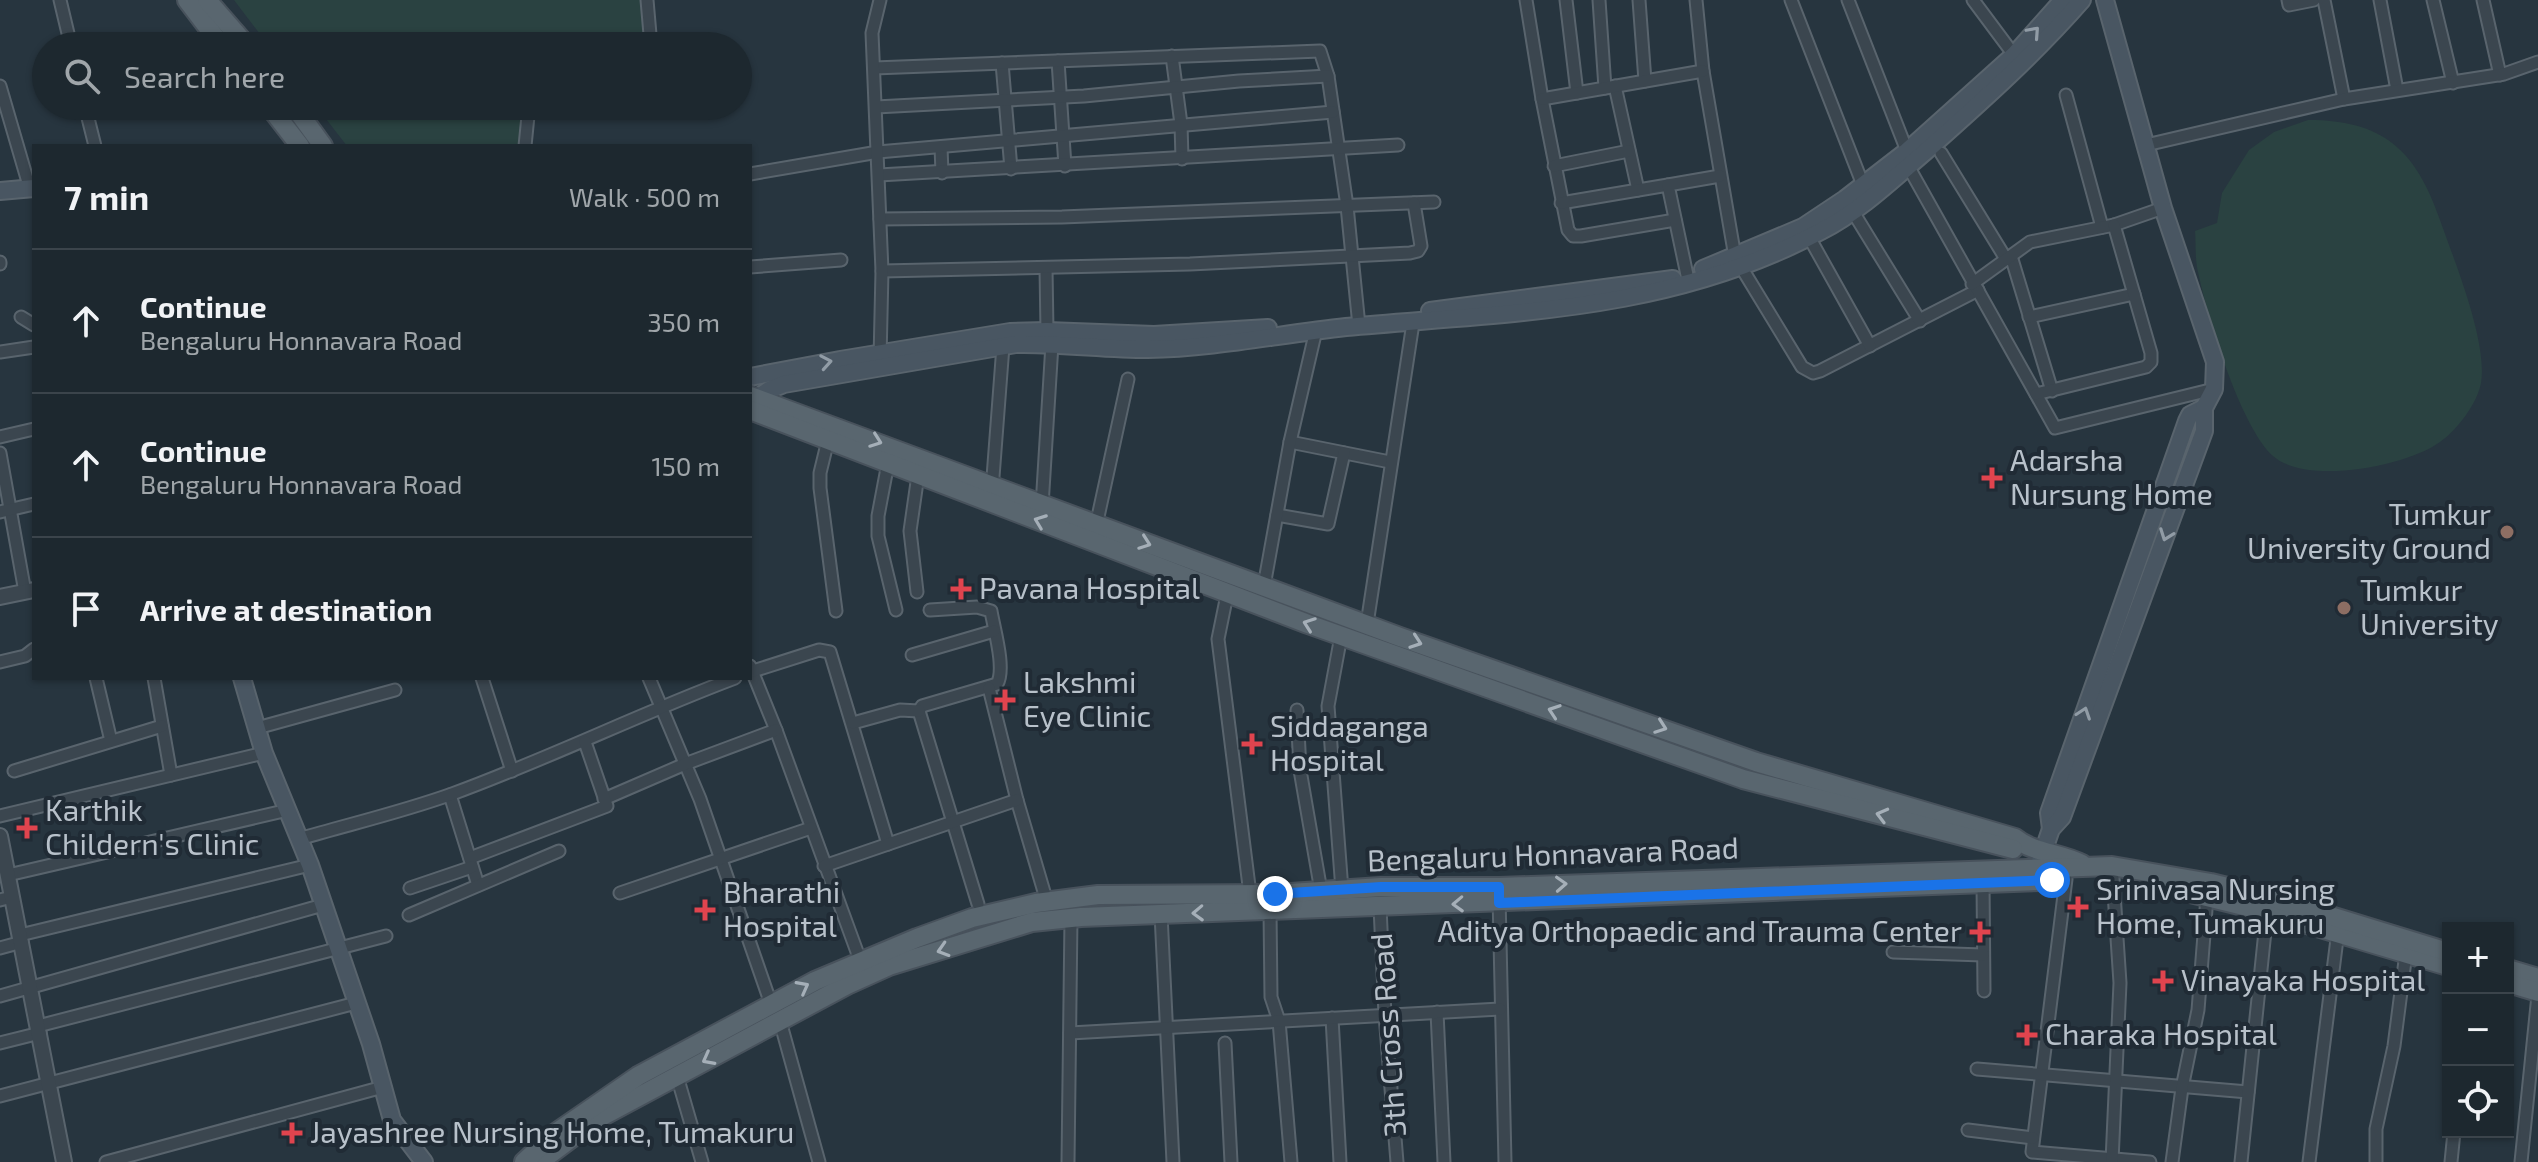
<!DOCTYPE html>
<html lang="en">
<head>
<meta charset="utf-8">
<style>
  :root { --surface:#1d282f; --page:#253037; --text:#f1f3f6; --muted:#a0a6aa; --line:#3b444b }
  body { margin:0; font-family:"Exo 2",sans-serif; background:var(--page); color:var(--text) }
  .controls { position:absolute; right:24px; bottom:24px; display:grid; overflow:hidden; border-radius:0px; box-shadow:0 2px 6px #0004 }
  .controls button { width:72px; height:72px; display:grid; place-items:center; padding:0; border:0; border-bottom:2px solid var(--line); background:var(--surface); color:var(--text); font:40px sans-serif }
  .stop { position:absolute; width:24px; height:24px; margin:-18px; border:6px solid #1a73e8; border-radius:50%; background:#fff }
  .stop.end { background:#1a73e8; border-color:#fff; box-shadow:0 2px 8px #0008 }
  .list { margin:0; padding:0; list-style:none }
  h2 { display:flex; justify-content:space-between; align-items:center; height:104px; margin:0; padding:0 32px; font-size:34px }
  h2 small { font-size:26px; font-weight:400; color:var(--muted) }
  .list li { display:grid; grid-template-columns:52px 1fr auto; gap:24px; align-items:center; box-sizing:border-box; height:144px; padding:0 32px; border-top:2px solid var(--line) }
  .list b { display:block; font-size:30px; white-space:nowrap }
  .list p { margin:0; font-size:26px; white-space:nowrap; color:var(--muted) }
  .list em { font-size:26px; font-style:normal; color:var(--muted) }
  .icon { flex:none; width:44px; height:44px; fill:none; stroke:currentColor; stroke-width:2; stroke-linecap:round; stroke-linejoin:round }
  .map { position:relative; flex:none; width:2538px; height:1162px; overflow:hidden }
  .search { position:absolute; background:var(--surface); box-shadow:0 2px 6px #0004; left:32px; top:32px; width:720px; height:88px; display:flex; align-items:center; gap:20px; box-sizing:border-box; padding:0 28px; border-radius:44px; color:var(--muted); font-size:30px }
  .panel { position:absolute; background:var(--surface); box-shadow:0 2px 6px #0004; left:32px; top:144px; width:720px; height:536px; border-radius:0px }
  .map>svg:first-child { display:block }
  .green { fill:#2a4241 }
  .lines { fill:none; stroke-linecap:round; stroke-linejoin:round }
  .minor-casing { stroke:#59646d; stroke-width:15 }
  .tertiary-casing { stroke:#59646d; stroke-width:18 }
  .secondary-casing { stroke:#59646d; stroke-width:20 }
  .primary-casing { stroke:#48525c; stroke-width:22 }
  .minor { stroke:#3b464f; stroke-width:11 }
  .tertiary { stroke:#3b464f; stroke-width:14 }
  .secondary { stroke:#495662; stroke-width:16 }
  .primary { stroke:#59666f; stroke-width:18 }
  .oneway { stroke:#919ca6 }
  .oneway2 { stroke:#a5afb8 }
  .route { stroke:#1a73e8; stroke-width:10 }
  .health-dot { fill:#e0444e; stroke:#202b35; stroke-width:3 }
  .education-dot { fill:#8d6e63; stroke:#202b35; stroke-width:3 }
  .labels { text-anchor:middle; stroke-width:8; stroke-linejoin:round; paint-order:stroke }
  .poi-label { font-size:30px; fill:#b8c1ca; stroke:#202b35; text-anchor:start }
  .street-label { font-size:30px; fill:#b8c1ca; stroke:#202b35 }
</style>
</head>
<body>
<div class="map">
<svg width="2538" height="1162" viewBox="0 0 2538 1162">
  <rect width="100%" height="100%" fill="#27353f"/>
  <g class="green">
    <polygon points="234,0 648,0 653,46 269,46"/>
    <polygon points="316,106 525,106 520,125 524,146 347,146"/>
    <path d="M2308,120C2383,120 2416,150 2440,220C2454,260 2488,342 2481,383C2477,404 2457,430 2440,442C2407,466 2307,486 2273,456C2240,426 2206,313 2197,267C2195,255 2196,243 2195,231L2217,223L2222,193L2249,150L2274,132Z"/>
  </g>
  <g class="lines">
    <g class="minor-casing">
      <g id="minor">
        <polyline points="60,0 71,46"/>
        <polyline points="647,0 651,46"/>
        <polyline points="1526,0 1542,99 1568,230 1573,236 1581,236 1675,220"/>
        <polyline points="1566,0 1577,93"/>
        <polyline points="1599,0 1605,88"/>
        <polyline points="1639,0 1645,81"/>
        <polyline points="1696,0 1703,71 1735,257 1802,367 1813,373 1820,371 1978,290"/>
        <polyline points="1791,0 1863,185"/>
        <polyline points="1848,0 1907,151"/>
        <polyline points="1973,0 2014,55"/>
        <polyline points="2288,0 2289,5 2314,0"/>
        <polyline points="2324,0 2344,99"/>
        <polyline points="2380,0 2397,90"/>
        <polyline points="2433,0 2453,83"/>
        <polyline points="2483,0 2500,75"/>
        <polyline points="1172,56 1181,124 1182,159"/>
        <polyline points="1058,61 1065,166"/>
        <polyline points="1002,63 1011,169"/>
        <polyline points="874,68 1320,51 1328,76 1347,206 1359,326"/>
        <polyline points="0,86 30,189"/>
        <polyline points="1615,86 1638,190"/>
        <polyline points="2066,95 2102,227"/>
        <polyline points="1542,99 1703,71"/>
        <polyline points="85,106 95,146"/>
        <polyline points="876,107 1084,96 1239,81 1328,76"/>
        <polyline points="2146,145 2344,99 2504,74 2538,62"/>
        <polyline points="525,146 529,106"/>
        <polyline points="941,147 942,173"/>
        <polyline points="1941,153 2006,259"/>
        <polyline points="1554,166 1629,151"/>
        <polyline points="1908,166 2055,428 2214,389"/>
        <polyline points="750,174 878,152 1333,112"/>
        <polyline points="879,175 1398,145"/>
        <polyline points="1561,203 1668,185"/>
        <polyline points="1850,207 1920,321"/>
        <polyline points="880,219 1062,217 1434,202"/>
        <polyline points="1809,237 1870,346"/>
        <polyline points="2011,256 2052,391"/>
        <polyline points="0,262 0,264"/>
        <polyline points="750,267 841,260"/>
        <polyline points="1046,268 1047,331"/>
        <polyline points="882,271 1190,264 1410,253 1418,251 1421,246 1414,203"/>
        <polyline points="1687,275 1668,185 1720,176"/>
        <polyline points="1972,284 2030,242 2114,225 2163,208"/>
        <polyline points="21,317 34,325"/>
        <polyline points="2029,317 2134,294"/>
        <polyline points="0,352 34,347"/>
        <polyline points="880,359 882,271 872,33 880,0"/>
        <polyline points="2036,394 2146,367 2151,362 2151,353 2114,225"/>
        <polyline points="0,437 34,429"/>
        <polyline points="828,440 820,473 820,488 836,611"/>
        <polyline points="1290,442 1390,462"/>
        <polyline points="0,453 25,592"/>
        <polyline points="888,463 878,516 878,536 896,610"/>
        <polyline points="992,490 1003,346"/>
        <polyline points="1042,506 1052,344"/>
        <polyline points="0,512 34,504"/>
        <polyline points="1277,515 1328,524 1344,453"/>
        <polyline points="1096,526 1128,379"/>
        <polyline points="1264,586 1290,442 1316,330"/>
        <polyline points="1228,590 1218,639 1250,894"/>
        <polyline points="917,592 910,531 918,475"/>
        <path d="M930,610L977,607L991,611C994,629 1006,669 997,684L922,706L919,711L978,904"/>
        <polyline points="1367,624 1413,323"/>
        <polyline points="1341,636 1328,706 1342,890"/>
        <polyline points="912,655 994,631"/>
        <polyline points="0,662 25,656 34,649"/>
        <polyline points="750,666 776,730 860,960"/>
        <polyline points="750,672 819,650 830,652 888,844"/>
        <polyline points="96,678 111,741"/>
        <polyline points="154,678 171,775"/>
        <polyline points="482,678 512,771"/>
        <polyline points="649,678 700,799 771,1004"/>
        <polyline points="989,688 1017,800 1047,902"/>
        <polyline points="1297,710 1300,770 1321,891"/>
        <polyline points="853,723 900,710 919,711"/>
        <polyline points="257,728 395,690"/>
        <polyline points="14,771 162,726"/>
        <polyline points="450,795 478,885"/>
        <polyline points="604,799 685,764 776,730"/>
        <polyline points="0,816 264,753"/>
        <path d="M299,839C350,824 402,812 452,794C548,759 639,714 735,678"/>
        <polyline points="470,858 607,806 585,742"/>
        <polyline points="824,866 1017,800"/>
        <polyline points="8,875 288,810"/>
        <polyline points="2066,879 2032,1152 2150,1162"/>
        <polyline points="1983,883 1984,991"/>
        <polyline points="410,888 472,867"/>
        <polyline points="620,893 811,828"/>
        <polyline points="1499,896 1505,1162"/>
        <polyline points="0,900 12,897"/>
        <polyline points="1380,907 1385,1015 1397,1162"/>
        <polyline points="1270,911 1271,997 1279,1021 1291,1162"/>
        <polyline points="1161,914 1173,1162"/>
        <polyline points="409,915 559,851"/>
        <polyline points="20,935 310,865"/>
        <polyline points="0,948 22,942"/>
        <polyline points="1893,952 1983,955"/>
        <polyline points="0,996 323,905"/>
        <polyline points="1437,1012 1444,1162"/>
        <polyline points="1332,1018 1340,1162"/>
        <polyline points="780,1021 819,1162"/>
        <polyline points="38,1026 386,936"/>
        <polyline points="1070,1033 1500,1009"/>
        <polyline points="0,1043 40,1033"/>
        <polyline points="1225,1043 1231,1162"/>
        <polyline points="1977,1069 2248,1092"/>
        <polyline points="677,1076 702,1162"/>
        <polyline points="0,1096 356,1003"/>
        <polyline points="1968,1130 2033,1138"/>
        <polyline points="2112,1161 2120,983 2113,878"/>
        <polyline points="106,1162 383,1087"/>
        <polyline points="1068,1162 1071,918"/>
        <polyline points="2172,1162 2182,1088 2198,1010 2207,897"/>
        <polyline points="2241,1162 2267,912"/>
        <polyline points="2309,1162 2338,931"/>
        <polyline points="2376,1162 2376,1129 2394,1046 2406,953"/>
        <polyline points="2451,1162 2454,1132"/>
        <polyline points="2521,1162 2538,995"/>
      </g>
    </g>
    <g class="tertiary-casing">
      <g id="tertiary">
        <polyline points="0,597 34,590"/>
        <polyline points="0,836 64,1162"/>
      </g>
    </g>
    <g class="secondary-casing">
      <g id="secondary">
        <polyline points="0,191 34,188"/>
        <polyline points="1703,269 1803,227 1845,199 1907,151 2014,55 2063,0"/>
        <polyline points="1430,311 1673,279"/>
        <polyline points="750,377 840,360 1010,332 1047,331 1154,335 1268,328"/>
        <path d="M750,403L769,390L784,384L1016,344C1060,343 1104,349 1148,349C1215,348 1280,334 1346,327C1512,312 1669,312 1821,231C1860,211 1893,179 1926,151C1981,102 2034,55 2082,0"/>
        <polyline points="242,678 264,753 310,865 371,1044 392,1120 424,1162"/>
        <polyline points="2051,829 2049,813 2187,421 2190,415 2204,408"/>
        <polyline points="2039,864 2051,829 2062,817 2204,431 2204,408 2214,389 2215,362 2163,208 2105,0"/>
      </g>
    </g>
    <g class="primary-casing">
      <g id="primary">
        <polyline points="187,0 222,46"/>
        <polyline points="207,0 247,46"/>
        <polyline points="269,106 300,146"/>
        <polyline points="294,106 323,146"/>
        <path d="M750,396L1400,637L1756,762L2015,838C2033,853 2061,853 2082,864"/>
        <polyline points="750,410 1308,624 1743,779 2013,849"/>
        <polyline points="2166,887 2260,910 2448,966"/>
        <polyline points="2508,969 2538,978"/>
        <polyline points="2508,983 2538,992"/>
        <polyline points="545,1158 597,1119 847,985 889,966 1032,922 1081,917 2041,881"/>
        <polyline points="524,1162 557,1132 638,1076 815,981 917,938 972,918 1036,903 1098,895 1275,894 1381,887 1499,887 2112,866 2211,883 2272,898 2448,952"/>
      </g>
    </g>
    <use href="#minor" class="minor"/>
    <use href="#tertiary" class="tertiary"/>
    <use href="#secondary" class="secondary"/>
    <use href="#primary" class="primary"/>
  </g>
  <defs><path id="oneway-chevron" d="M-2-3.5L2.5 0L-2 3.5" fill="none" stroke-width="1.6" stroke-linecap="round" stroke-linejoin="round" transform="scale(2)"/></defs>
  <g class="oneway">
    <use href="#oneway-chevron" transform="translate(2034 32) rotate(-48)"/>
    <use href="#oneway-chevron" transform="translate(826 362) rotate(-10)"/>
    <use href="#oneway-chevron" transform="translate(2166 535) rotate(110)"/>
    <use href="#oneway-chevron" transform="translate(2084 713) rotate(-71)"/>
  </g>
  <g class="oneway2">
    <use href="#oneway-chevron" transform="translate(876 441) rotate(20)"/>
    <use href="#oneway-chevron" transform="translate(1040 521) rotate(-159)"/>
    <use href="#oneway-chevron" transform="translate(1145 543) rotate(20)"/>
    <use href="#oneway-chevron" transform="translate(1309 624) rotate(-160)"/>
    <use href="#oneway-chevron" transform="translate(1416 642) rotate(19)"/>
    <use href="#oneway-chevron" transform="translate(1554 711) rotate(-161)"/>
    <use href="#oneway-chevron" transform="translate(1661 727) rotate(20)"/>
    <use href="#oneway-chevron" transform="translate(1882 815) rotate(-165)"/>
    <use href="#oneway-chevron" transform="translate(1561 884) rotate(-3)"/>
    <use href="#oneway-chevron" transform="translate(1458 904) rotate(178)"/>
    <use href="#oneway-chevron" transform="translate(1198 913) rotate(178)"/>
    <use href="#oneway-chevron" transform="translate(943 950) rotate(163)"/>
    <use href="#oneway-chevron" transform="translate(803 987) rotate(-28)"/>
    <use href="#oneway-chevron" transform="translate(708 1059) rotate(152)"/>
  </g>
  <g class="lines">
    <polyline class="route" points="1275,894 1381,887 1499,887 1499,903 2052,880"/>
  </g>
  <g class="health-dot">
    <path d="M1988 466h8v8h8v8h-8v8h-8v-8h-8v-8h8z"/>
    <path d="M957 577h8v8h8v8h-8v8h-8v-8h-8v-8h8z"/>
    <path d="M1001 688h8v8h8v8h-8v8h-8v-8h-8v-8h8z"/>
    <path d="M1248 732h8v8h8v8h-8v8h-8v-8h-8v-8h8z"/>
    <path d="M23 816h8v8h8v8h-8v8h-8v-8h-8v-8h8z"/>
    <path d="M2074 895h8v8h8v8h-8v8h-8v-8h-8v-8h8z"/>
    <path d="M701 898h8v8h8v8h-8v8h-8v-8h-8v-8h8z"/>
    <path d="M1976 920h8v8h8v8h-8v8h-8v-8h-8v-8h8z"/>
    <path d="M2159 969h8v8h8v8h-8v8h-8v-8h-8v-8h8z"/>
    <path d="M2023 1023h8v8h8v8h-8v8h-8v-8h-8v-8h8z"/>
    <path d="M288 1121h8v8h8v8h-8v8h-8v-8h-8v-8h8z"/>
  </g>
  <g class="education-dot">
    <circle cx="2507" cy="532" r="8"/>
    <circle cx="2344" cy="608" r="8"/>
  </g>
  <g class="labels">
    <g class="poi-label">
      <text x="2010" y="471">Adarsha<tspan x="2010" dy="34">Nursung Home</tspan></text>
      <text x="2491" y="525" text-anchor="end">Tumkur<tspan x="2491" dy="34">University Ground</tspan></text>
      <text x="979" y="599">Pavana Hospital</text>
      <text x="2360" y="601">Tumkur<tspan x="2360" dy="34">University</tspan></text>
      <text x="1023" y="693">Lakshmi<tspan x="1023" dy="34">Eye Clinic</tspan></text>
      <text x="1270" y="737">Siddaganga<tspan x="1270" dy="34">Hospital</tspan></text>
      <text x="45" y="821">Karthik<tspan x="45" dy="34">Childern's Clinic</tspan></text>
      <text x="2096" y="900">Srinivasa Nursing<tspan x="2096" dy="34">Home, Tumakuru</tspan></text>
      <text x="723" y="903">Bharathi<tspan x="723" dy="34">Hospital</tspan></text>
      <text x="1962" y="942" text-anchor="end">Aditya Orthopaedic and Trauma Center</text>
      <text x="2181" y="991">Vinayaka Hospital</text>
      <text x="2045" y="1045">Charaka Hospital</text>
      <text x="310" y="1143">Jayashree Nursing Home, Tumakuru</text>
    </g>
    <g class="street-label">
      <text transform="translate(1553 855) rotate(-2)" y="10">Bengaluru Honnavara Road</text>
      <text transform="translate(1389 1035) rotate(-94)" y="10">3th Cross Road</text>
    </g>
  </g>
</svg>
<div class="controls">
<button>+</button>
<button>−</button>
<button><svg class="icon" aria-label="locate" viewBox="0 0 24 24"><circle cx="12" cy="12" r="6"/><path d="M12 2v4M12 18v4M2 12h4M18 12h4"/></svg></button>
</div>
<div class="stop" style="left:2052px;top:880px"></div>
<div class="stop end" style="left:1275px;top:894px"></div>
<div class="search"><svg class="icon" aria-label="search" viewBox="0 0 24 24"><circle cx="10" cy="10" r="6"/><path d="M15 15l6 6"/></svg>Search here</div>
<section class="panel">
<h2>7 min<small>Walk · 500 m</small></h2>
<ul class="list">
<li><svg class="icon" aria-label="ahead" viewBox="0 0 24 24"><path d="M12 20V5M6 11l6-6 6 6"/></svg><div><b>Continue</b><p>Bengaluru Honnavara Road</p></div><em>350 m</em></li>
<li><svg class="icon" aria-label="ahead" viewBox="0 0 24 24"><path d="M12 20V5M6 11l6-6 6 6"/></svg><div><b>Continue</b><p>Bengaluru Honnavara Road</p></div><em>150 m</em></li>
<li><svg class="icon" aria-label="arrive" viewBox="0 0 24 24"><path d="M6 21V4h12l-3 4 3 4H6"/></svg><div><b>Arrive at destination</b></div></li>
</ul>
</section>
</div>
</body>
</html>
